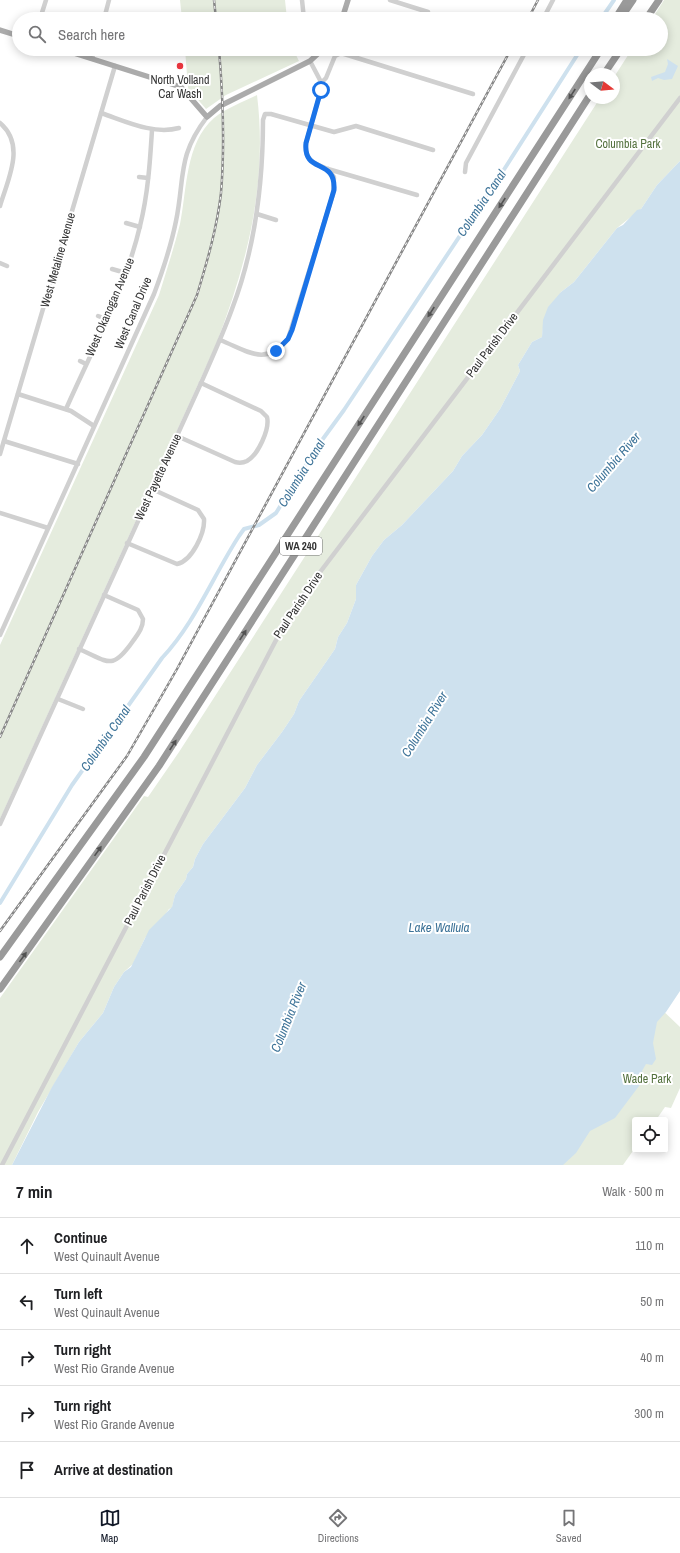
<!DOCTYPE html>
<html lang="en">
<head>
<meta charset="utf-8">
<style>
  :root { --surface:#fff; --page:#f6f6f6; --text:#202124; --muted:#757577; --line:#e0e0e0; --accent:#111827 }
  body { margin:0; font-family:"Archivo Narrow",sans-serif; background:var(--page); color:var(--text) }
  .controls { position:absolute; right:12px; bottom:12px; display:grid; overflow:hidden; border-radius:4px; box-shadow:0 2px 10px #0003 }
  .controls button { width:36px; height:36px; display:grid; place-items:center; padding:0; border:0; border-bottom:1px solid var(--line); background:var(--surface); color:var(--text); font:20px sans-serif }
  .compass { position:absolute; left:584px; top:68px; width:36px; height:36px; border-radius:50%; background:var(--surface); box-shadow:0 2px 10px #0003; rotate:106deg }
  .stop { position:absolute; width:12px; height:12px; margin:-9px; border:3px solid #1a73e8; border-radius:50%; background:#fff }
  .stop.end { background:#1a73e8; border-color:#fff; box-shadow:0 1px 4px #0008 }
  .list { margin:0; padding:0; list-style:none }
  h2 { display:flex; justify-content:space-between; align-items:center; height:52px; margin:0; padding:0 16px; font-size:17px }
  h2 small { font-size:13px; font-weight:400; color:var(--muted) }
  .list li { display:grid; grid-template-columns:26px 1fr auto; gap:12px; align-items:center; box-sizing:border-box; height:56px; padding:0 16px; border-top:1px solid var(--line) }
  .list b { display:block; font-size:15px; white-space:nowrap }
  .list p { margin:0; font-size:13px; white-space:nowrap; color:var(--muted) }
  .list em { font-size:13px; font-style:normal; color:var(--muted) }
  .icon { flex:none; width:22px; height:22px; fill:none; stroke:currentColor; stroke-width:2; stroke-linecap:round; stroke-linejoin:round }
  .map { position:relative; flex:none; width:680px; height:1165px; overflow:hidden }
  .search { position:absolute; background:var(--surface); box-shadow:0 2px 10px #0003; left:12px; right:12px; top:12px; height:44px; display:flex; align-items:center; gap:10px; box-sizing:border-box; padding:0 14px; border-radius:22px; color:var(--muted); font-size:15px }
  .sheet { height:332px; background:var(--surface) }
  nav { display:flex; justify-content:space-around; align-items:center; box-sizing:border-box; height:56px; border-top:1px solid var(--line); background:var(--surface); font-size:11px; color:var(--muted) }
  nav a { display:grid; justify-items:center; gap:2px }
  nav .on { color:var(--accent) }
  .map>svg:first-child { display:block }
  .green { fill:#e5ecde }
  .water { fill:#cee1ee }
  .lines { fill:none; stroke-linecap:round; stroke-linejoin:round }
  .canal { stroke:#cee1ee; stroke-width:4 }
  .minor { stroke:#d0d0d0; stroke-width:4.5 }
  .major { stroke:#ababab; stroke-width:5.5 }
  .highway { stroke:#9a9a9a; stroke-width:7 }
  .rail-casing { stroke:#888; stroke-width:2.5 }
  .rail { stroke:#fff; stroke-width:1; stroke-dasharray:3; stroke-linecap:butt }
  .oneway { fill:#525252 }
  .route { stroke:#1a73e8; stroke-width:5 }
  .poi-dot { fill:#e9353e; stroke:#fff; stroke-width:1.5 }
  .labels { text-anchor:middle; stroke-width:4; stroke-linejoin:round; paint-order:stroke }
  .shield { fill:#fff; stroke:#707070; stroke-width:1 }
  .shield-label { font-size:11px; font-weight:bold; fill:#333 }
  .poi-label { font-size:12px; fill:#333; stroke:#fff }
  .park-label { font-size:12px; fill:#54713e; stroke:#fff }
  .street-label { font-size:12px; fill:#333; stroke:#fff }
  .water-label { font-size:13px; font-style:italic; fill:#3d7398; stroke:#fff }
</style>
</head>
<body>
<div class="map">
<svg width="680" height="1165" viewBox="0 0 680 1165">
  <rect width="100%" height="100%" fill="#fff"/>
  <g class="green">
    <polygon points="180,0 285,0 287,19 182,19"/>
    <polygon points="664,0 680,0 680,161 657,185 641,209 617,228 574,282 561,292 543,328 542,337 532,342 518,365 520,371 500,409 482,435 462,456 453,471 402,525 384,540 372,556 356,585 356,599 347,623 338,637 335,649 299,701 294,714 282,732 257,765 245,788 203,844 195,859 193,867 187,874 186,879 175,895 172,908 169,909 163,918 145,938 133,964 124,972 114,987 103,1013 79,1042 38,1112 12,1165 0,1165 0,998 144,796 148,797 179,752 600,98 614,98 614,77 632,49 661,49 661,19 652,19"/>
    <polygon points="185,49 293,49 299,61 226,95 206,109 188,88"/>
    <path d="M257,95C268,183 247,265 215,347L0,819V645L159,295C166,272 174,248 180,224C187,191 185,143 214,118C226,108 243,102 257,95Z"/>
    <polygon points="659,1007 680,1027 680,1088 671,1108 665,1107 656,1120 635,1120 635,1148 623,1165 543,1165"/>
  </g>
  <g class="water">
    <polygon points="667,59 678,66 672,79 664,80 658,78 652,81 651,77 665,72 668,64"/>
    <polygon points="680,161 680,991 666,1012 657,1022 653,1043 656,1059 652,1065 646,1064 642,1071 644,1076 642,1082 615,1118 590,1131 576,1153 563,1165 12,1165 52,1087 79,1042 103,1013 114,987 124,972 131,967 149,930 172,907 175,895 186,879 187,874 193,867 195,859 203,844 245,788 257,765 282,732 294,714 299,701 335,649 338,637 347,623 356,599 356,585 372,556 384,540 402,525 453,471 462,456 482,435 500,409 520,371 518,365 532,342 542,337 543,320 548,307 561,292 574,282 617,228 623,225 637,210 641,209 657,185"/>
  </g>
  <g class="lines">
    <g class="canal">
      <polyline points="601,19 614,0"/>
      <path d="M0,903L72,785L162,658C195,623 213,576 239,536L244,529L259,525L276,513L317,447L344,410L505,168L581,49"/>
    </g>
    <g class="minor">
      <polyline points="302,0 304,19"/>
      <polyline points="390,0 428,12"/>
      <polyline points="40,19 46,0"/>
      <polyline points="104,19 109,0"/>
      <polyline points="543,19 553,0"/>
      <polyline points="92,58 95,49"/>
      <path d="M310,61L320,80L321,90L306,143C304,160 314,164 328,169L417,195"/>
      <polyline points="321,83 326,78 335,56 341,53 473,94"/>
      <path d="M101,113C125,121 153,135 179,128"/>
      <path d="M0,123C26,145 8,179 0,206"/>
      <polyline points="465,172 466,163 527,49"/>
      <polyline points="139,177 148,178"/>
      <polyline points="257,214 276,220"/>
      <polyline points="126,223 140,227"/>
      <polyline points="0,263 7,266"/>
      <polyline points="112,269 126,273"/>
      <polyline points="98,316 106,319"/>
      <path d="M220,340C248,351 265,367 288,339L333,194L334,177L328,169"/>
      <polyline points="80,361 86,364"/>
      <polyline points="18,394 71,411 94,426"/>
      <path d="M66,409C92,350 125,290 140,226C148,194 150,162 152,130"/>
      <path d="M177,436L235,462C239,463 243,463 247,461C258,455 270,429 267,417L261,411L201,383"/>
      <polyline points="4,441 78,464"/>
      <polyline points="0,454 115,66"/>
      <polyline points="0,513 48,528"/>
      <path d="M127,543L177,564C192,561 205,533 204,519L198,510L152,489"/>
      <path d="M0,635L154,294C163,270 171,246 176,221C185,177 177,156 207,117"/>
      <path d="M79,649C109,662 112,671 133,641C138,634 143,628 143,619L138,610L104,595"/>
      <polyline points="58,699 83,709"/>
      <path d="M0,824L201,383C212,358 223,334 232,309C255,249 263,184 263,120L265,114H271L334,132L356,126L433,150"/>
      <polyline points="2,1165 286,621 308,588 680,98"/>
    </g>
    <g class="major">
      <polyline points="342,19 348,0"/>
      <polyline points="0,30 19,36"/>
      <polyline points="61,49 181,87 207,117 220,106 310,61 323,49"/>
    </g>
    <g class="highway">
      <polyline points="615,19 627,0"/>
      <polyline points="620,19 633,0"/>
      <polyline points="646,19 659,0"/>
      <polyline points="604,74 621,49"/>
      <polyline points="0,957 144,757 601,49"/>
      <polyline points="0,989 159,766 590,95"/>
    </g>
    <g class="rail-casing">
      <g id="rail">
        <polyline points="214,0 216,19"/>
        <polyline points="528,19 538,0"/>
        <path d="M0,737L197,295C207,262 217,228 221,193C225,145 223,97 219,49"/>
        <polyline points="0,931 127,756 177,669 511,49"/>
      </g>
    </g>
    <use href="#rail" class="rail"/>
  </g>
  <defs><path id="oneway-solid" d="M-6-.8H1V-3.2L6.5 0L1 3.2V.8H-6Z"/></defs>
  <g class="oneway">
    <use href="#oneway-solid" transform="translate(572 94) rotate(123)"/>
    <use href="#oneway-solid" transform="translate(502 203) rotate(123)"/>
    <use href="#oneway-solid" transform="translate(431 312) rotate(123)"/>
    <use href="#oneway-solid" transform="translate(361 421) rotate(123)"/>
    <use href="#oneway-solid" transform="translate(243 635) rotate(-57)"/>
    <use href="#oneway-solid" transform="translate(173 745) rotate(-57)"/>
    <use href="#oneway-solid" transform="translate(98 851) rotate(-55)"/>
    <use href="#oneway-solid" transform="translate(23 957) rotate(-54)"/>
  </g>
  <g class="lines">
    <path class="route" d="M276,351L288,339L292,330L334,190C336,157 303,175 306,143L321,90"/>
  </g>
  <circle class="poi-dot" cx="180" cy="66" r="4"/>
  <g class="labels">
    <rect class="shield" x="280" y="537" width="42" height="18" rx="3"/>
    <g class="shield-label">
      <text x="301" y="550">WA 240</text>
    </g>
    <g class="poi-label">
      <text x="180" y="84">North Volland<tspan x="180" dy="14">Car Wash</tspan></text>
    </g>
    <g class="park-label">
      <text x="628" y="148">Columbia Park</text>
      <text x="647" y="1083">Wade Park</text>
    </g>
    <g class="street-label">
      <text transform="translate(58 260) rotate(-74)" y="4">West Metaline Avenue</text>
      <text transform="translate(110 307) rotate(-67)" y="4">West Okanogan Avenue</text>
      <text transform="translate(133 313) rotate(-67)" y="4">West Canal Drive</text>
      <text transform="translate(492 345) rotate(-53)" y="4">Paul Parish Drive</text>
      <text transform="translate(158 477) rotate(-65)" y="4">West Payette Avenue</text>
      <text transform="translate(298 605) rotate(-56)" y="4">Paul Parish Drive</text>
      <text transform="translate(145 890) rotate(-63)" y="4">Paul Parish Drive</text>
    </g>
    <g class="water-label">
      <text transform="translate(481 203) rotate(-56)" y="5">Columbia Canal</text>
      <text transform="translate(613 462) rotate(-49)" y="5">Columbia River</text>
      <text transform="translate(301 473) rotate(-58)" y="5">Columbia Canal</text>
      <text transform="translate(424 724) rotate(-58)" y="5">Columbia River</text>
      <text transform="translate(105 738) rotate(-55)" y="5">Columbia Canal</text>
      <text x="439" y="932">Lake Wallula</text>
      <text transform="translate(288 1017) rotate(-68)" y="5">Columbia River</text>
    </g>
  </g>
</svg>
<div class="controls">
<button><svg class="icon" aria-label="locate" viewBox="0 0 24 24"><circle cx="12" cy="12" r="6"/><path d="M12 2v4M12 18v4M2 12h4M18 12h4"/></svg></button>
</div>
<svg class="compass" viewBox="-18 -18 36 36"><path d="M0-13l5 13h-10z" fill="#e53935"/><path d="M0 13l5-13h-10z" fill="#757577"/></svg>
<div class="stop" style="left:321px;top:90px"></div>
<div class="stop end" style="left:276px;top:351px"></div>
<div class="search"><svg class="icon" aria-label="search" viewBox="0 0 24 24"><circle cx="10" cy="10" r="6"/><path d="M15 15l6 6"/></svg>Search here</div>
</div>
<section class="sheet">
<h2>7 min<small>Walk · 500 m</small></h2>
<ul class="list">
<li><svg class="icon" aria-label="ahead" viewBox="0 0 24 24"><path d="M12 20V5M6 11l6-6 6 6"/></svg><div><b>Continue</b><p>West Quinault Avenue</p></div><em>110 m</em></li>
<li><svg class="icon" aria-label="left" viewBox="0 0 24 24"><path d="M17 20v-9H6M10 6l-5 5 5 5"/></svg><div><b>Turn left</b><p>West Quinault Avenue</p></div><em>50 m</em></li>
<li><svg class="icon" aria-label="right" viewBox="0 0 24 24"><path d="M7 20v-9h11M14 6l5 5-5 5"/></svg><div><b>Turn right</b><p>West Rio Grande Avenue</p></div><em>40 m</em></li>
<li><svg class="icon" aria-label="right" viewBox="0 0 24 24"><path d="M7 20v-9h11M14 6l5 5-5 5"/></svg><div><b>Turn right</b><p>West Rio Grande Avenue</p></div><em>300 m</em></li>
<li><svg class="icon" aria-label="arrive" viewBox="0 0 24 24"><path d="M6 21V4h12l-3 4 3 4H6"/></svg><div><b>Arrive at destination</b></div></li>
</ul>
</section>
<nav>
<a class="on"><svg class="icon" aria-label="map" viewBox="0 0 24 24"><path d="M3 6l6-2 6 2 6-2v14l-6 2-6-2-6 2zM9 4v14M15 6v14"/></svg>Map</a>
<a><svg class="icon" aria-label="directions" viewBox="0 0 24 24"><path d="M12 3l9 9-9 9-9-9zM9 14v-3h6M13 9l2 2-2 2"/></svg>Directions</a>
<a><svg class="icon" aria-label="saved" viewBox="0 0 24 24"><path d="M7 4h10v16l-5-4-5 4z"/></svg>Saved</a>
</nav>
</body>
</html>
